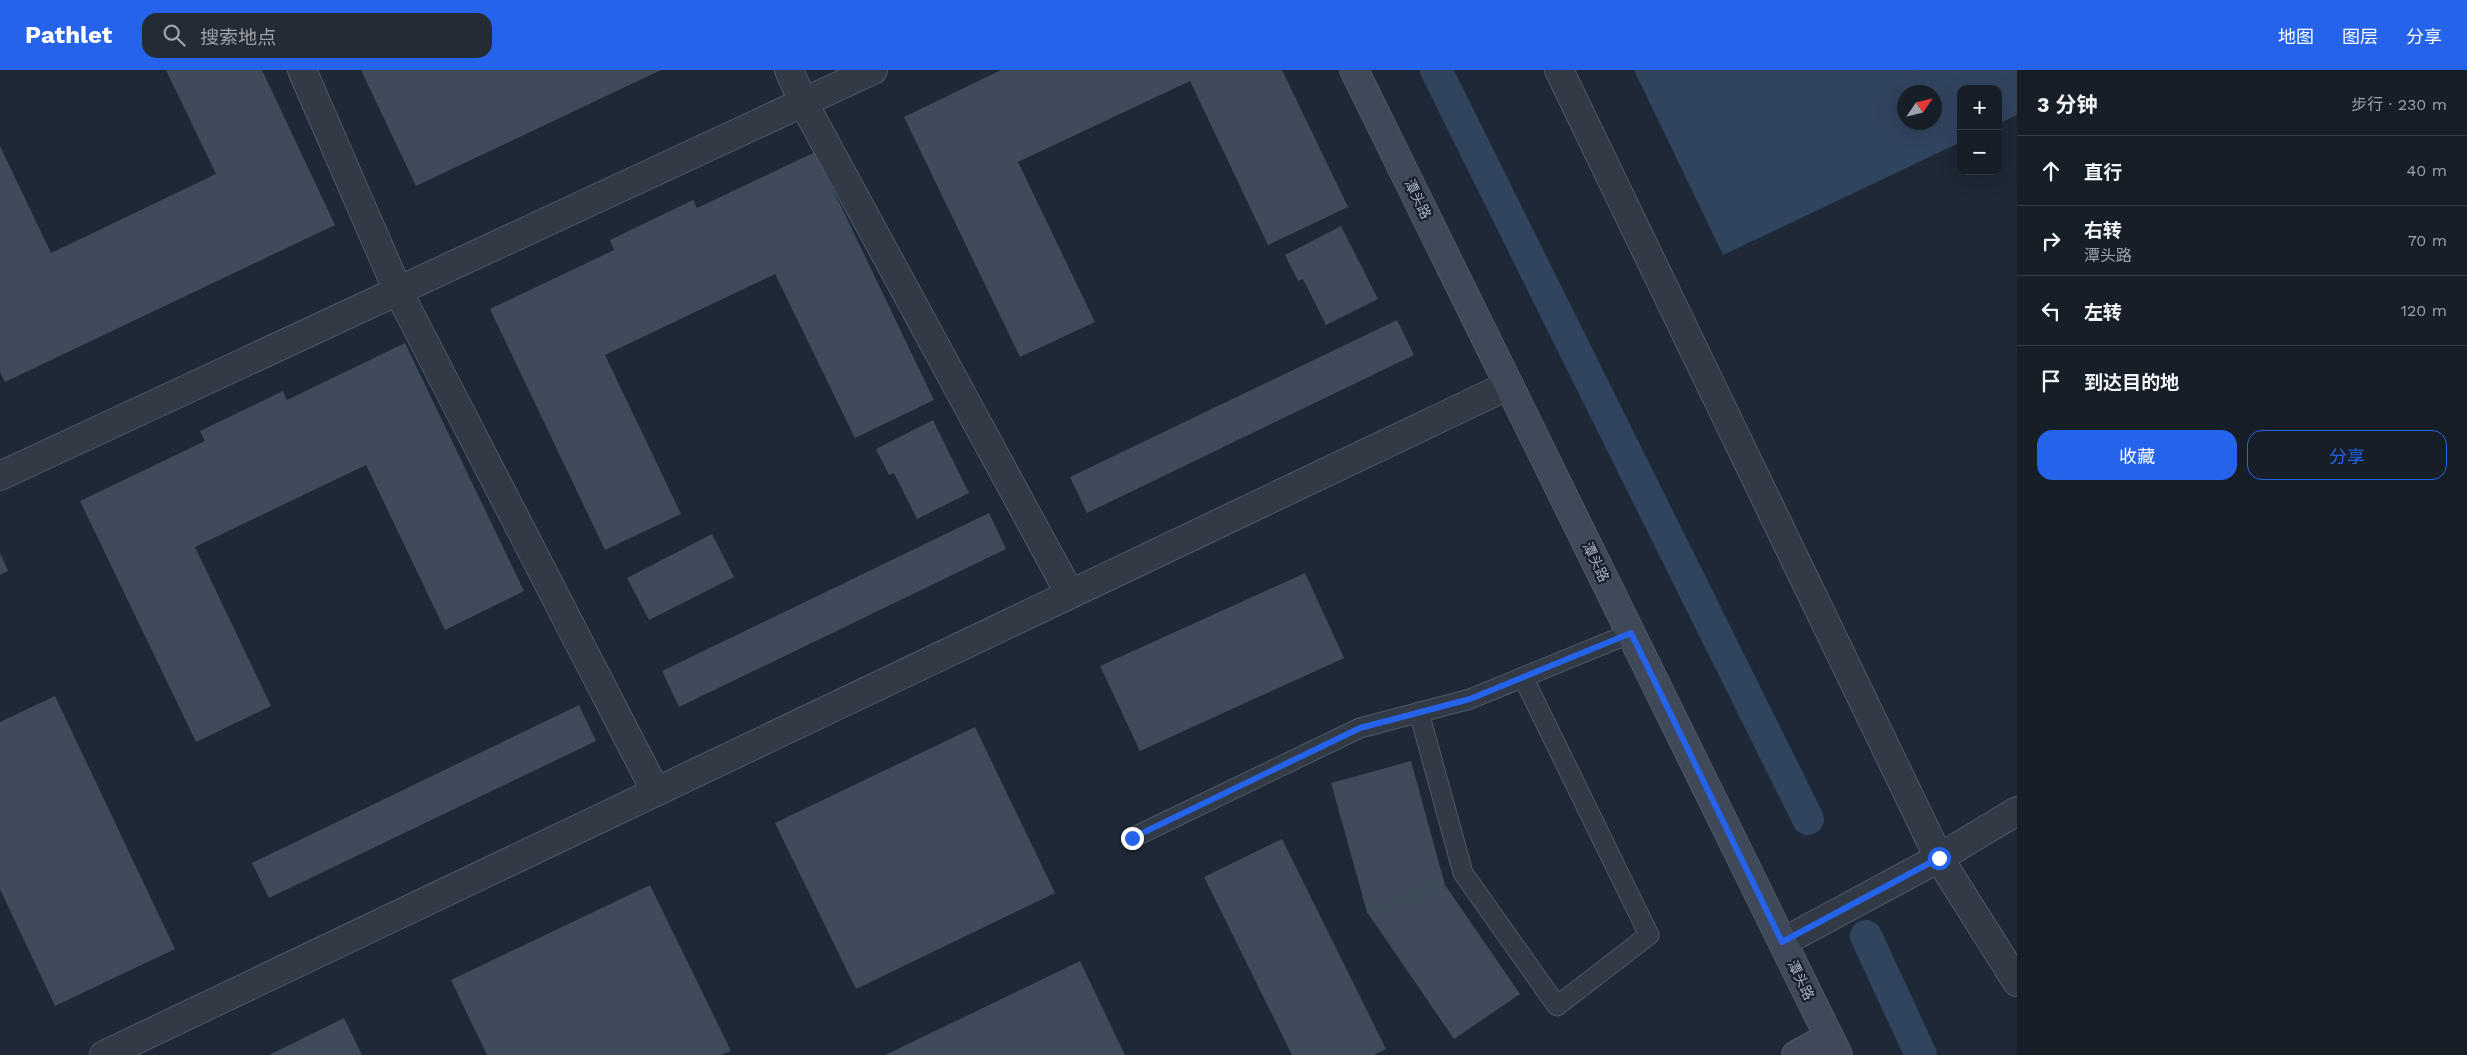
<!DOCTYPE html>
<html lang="zh">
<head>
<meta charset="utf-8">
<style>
  :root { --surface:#161e28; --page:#232b34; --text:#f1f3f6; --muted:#9ea2a8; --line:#353c45; --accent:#2563eb }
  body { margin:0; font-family:"Work Sans","Noto Sans SC",sans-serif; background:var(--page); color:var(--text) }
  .controls { position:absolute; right:15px; top:15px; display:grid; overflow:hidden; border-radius:10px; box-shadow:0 5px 20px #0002 }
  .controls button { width:45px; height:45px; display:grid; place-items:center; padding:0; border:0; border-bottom:1px solid var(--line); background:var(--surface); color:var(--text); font:25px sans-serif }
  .compass { position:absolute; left:1897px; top:15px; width:45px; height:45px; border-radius:50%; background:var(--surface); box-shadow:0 5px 20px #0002; rotate:55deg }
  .stop { position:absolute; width:15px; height:15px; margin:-11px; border:4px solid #2563eb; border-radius:50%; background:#fff }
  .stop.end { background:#2563eb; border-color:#fff; box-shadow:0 1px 5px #0008 }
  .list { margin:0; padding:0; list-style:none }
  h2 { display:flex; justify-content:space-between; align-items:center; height:65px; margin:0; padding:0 20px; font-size:21px }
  h2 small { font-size:16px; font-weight:400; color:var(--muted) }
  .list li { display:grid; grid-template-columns:32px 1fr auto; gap:15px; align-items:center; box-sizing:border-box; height:70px; padding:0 20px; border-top:1px solid var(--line) }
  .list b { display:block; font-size:19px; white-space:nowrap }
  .list p { margin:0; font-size:16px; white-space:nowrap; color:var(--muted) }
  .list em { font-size:16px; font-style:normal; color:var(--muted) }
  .actions { display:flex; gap:10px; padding:15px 20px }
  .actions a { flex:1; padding:11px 0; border:1px solid var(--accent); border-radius:15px; text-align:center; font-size:18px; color:var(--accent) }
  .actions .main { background:var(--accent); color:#fff }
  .icon { flex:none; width:28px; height:28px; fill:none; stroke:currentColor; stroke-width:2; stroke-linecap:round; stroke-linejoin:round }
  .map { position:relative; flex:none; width:2017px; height:985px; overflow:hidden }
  header { display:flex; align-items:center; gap:30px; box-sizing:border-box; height:70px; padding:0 25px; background:var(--accent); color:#fff }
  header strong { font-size:24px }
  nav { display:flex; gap:28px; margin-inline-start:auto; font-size:18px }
  .search { width:350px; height:45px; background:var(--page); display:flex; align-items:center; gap:12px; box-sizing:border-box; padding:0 18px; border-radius:15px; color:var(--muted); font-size:19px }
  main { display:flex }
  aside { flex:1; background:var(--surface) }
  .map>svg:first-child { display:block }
  .water { fill:#31445e; fill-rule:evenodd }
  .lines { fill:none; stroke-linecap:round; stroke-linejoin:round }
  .canal { stroke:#31445e; stroke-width:32 }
  .building { fill:#3f4b5b }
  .lane-casing { stroke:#4f5865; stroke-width:21 }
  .street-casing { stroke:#4f5865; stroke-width:30 }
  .secondary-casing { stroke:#4f5865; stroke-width:30 }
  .path { stroke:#3b5051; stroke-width:3; stroke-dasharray:4 4; stroke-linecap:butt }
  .lane { stroke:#323a46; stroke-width:19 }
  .street { stroke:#323a46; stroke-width:28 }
  .secondary { stroke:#404959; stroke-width:28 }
  .route { stroke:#2563eb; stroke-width:6 }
  .labels { text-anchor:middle; stroke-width:4.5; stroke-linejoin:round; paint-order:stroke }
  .street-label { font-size:14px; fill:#abb5c4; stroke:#181f2b }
</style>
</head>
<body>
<header>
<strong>Pathlet</strong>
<div class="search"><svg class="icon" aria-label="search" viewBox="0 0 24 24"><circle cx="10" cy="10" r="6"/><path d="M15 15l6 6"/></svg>搜索地点</div>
<nav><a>地图</a><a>图层</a><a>分享</a></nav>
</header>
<main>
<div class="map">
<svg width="2017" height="985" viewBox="0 0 2017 985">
  <rect width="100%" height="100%" fill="#1e2836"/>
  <path class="water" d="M1634,0H2017V45L1998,54V19H1961V72L1723,185ZM1904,22H1934V52H1904Z"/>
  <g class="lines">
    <g class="canal">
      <polyline points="1436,0 1808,749"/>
      <polyline points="1866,866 1921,985"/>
    </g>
  </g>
  <g class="building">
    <polygon points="166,0 262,0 335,155 5,312 0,302 0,76 51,183 216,104"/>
    <polygon points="361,0 661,0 416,116"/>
    <polygon points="1001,0 1282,0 1348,137 1268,175 1190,11 1018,92 1095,252 1020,287 904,47"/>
    <polygon points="815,82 934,330 855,368 775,204 605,285 681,444 605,480 490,239 614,180 610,170 693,130 697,138"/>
    <polygon points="1341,156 1378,229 1326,255 1303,209 1298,211 1285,185"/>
    <polygon points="1397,250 1414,285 1087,443 1070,407"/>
    <polygon points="405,273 524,521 445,560 366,395 195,477 271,636 196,672 80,431 205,371 200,361 283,321 287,330"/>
    <polygon points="933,350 969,423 917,449 894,403 889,405 876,379"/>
    <polygon points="989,443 1006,479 679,637 662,601"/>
    <polygon points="712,464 734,507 649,550 627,508"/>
    <polygon points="0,483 8,501 0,505"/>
    <polygon points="1305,503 1344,588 1140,681 1100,596"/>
    <polygon points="55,626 175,879 55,936 0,819 0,652"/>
    <polygon points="579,635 596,671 269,828 252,793"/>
    <polygon points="975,657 1055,823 856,919 775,753"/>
    <polygon points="1411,691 1445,815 1520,924 1454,969 1367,842 1331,713"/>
    <polygon points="1282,769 1386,979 1374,985 1292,985 1204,807"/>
    <polygon points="650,815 731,981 721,985 487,985 451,910"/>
    <polygon points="1080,891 1125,985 885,985 989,935"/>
    <polygon points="344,948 362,985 269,985"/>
  </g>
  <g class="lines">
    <g class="lane-casing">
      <g id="lane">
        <polyline points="1419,642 1463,803 1557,936 1649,865 1523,607"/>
        <polyline points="1132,768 1360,658 1470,629 1631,563"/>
      </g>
    </g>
    <g class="street-casing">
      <g id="street">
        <polyline points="302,0 398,221 656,722"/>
        <polyline points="789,0 803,32 1070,524"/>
        <polyline points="1559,0 1939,788 2017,912"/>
        <polyline points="0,406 873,0"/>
        <polyline points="1783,872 1939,788 2017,741"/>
        <polyline points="104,985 1509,315"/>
      </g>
    </g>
    <g class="secondary-casing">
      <g id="secondary">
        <polyline points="1354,0 1838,985"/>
        <polyline points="1796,985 1829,967"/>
      </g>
    </g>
    <polyline class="path" points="1367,842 1442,816"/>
    <use href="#lane" class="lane"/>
    <use href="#street" class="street"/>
    <use href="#secondary" class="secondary"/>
  </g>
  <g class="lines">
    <polyline class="route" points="1132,768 1360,658 1470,629 1631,563 1782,872 1939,788"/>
  </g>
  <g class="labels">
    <g class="street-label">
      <text transform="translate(1418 129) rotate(64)" y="5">潭头路</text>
      <text transform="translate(1596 492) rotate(64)" y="5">潭头路</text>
      <text transform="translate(1801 910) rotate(64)" y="5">潭头路</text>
    </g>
  </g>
</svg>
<div class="controls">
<button>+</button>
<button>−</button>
</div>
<svg class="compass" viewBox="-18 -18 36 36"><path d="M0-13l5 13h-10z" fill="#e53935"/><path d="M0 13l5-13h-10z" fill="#9ea2a8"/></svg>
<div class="stop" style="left:1939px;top:788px"></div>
<div class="stop end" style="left:1132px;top:768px"></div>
</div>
<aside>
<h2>3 分钟<small>步行 · 230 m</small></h2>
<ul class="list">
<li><svg class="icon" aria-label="ahead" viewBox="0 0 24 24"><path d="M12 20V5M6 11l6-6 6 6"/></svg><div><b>直行</b></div><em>40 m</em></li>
<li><svg class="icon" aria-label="right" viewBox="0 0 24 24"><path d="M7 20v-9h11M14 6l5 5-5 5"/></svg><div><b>右转</b><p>潭头路</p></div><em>70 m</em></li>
<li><svg class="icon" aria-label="left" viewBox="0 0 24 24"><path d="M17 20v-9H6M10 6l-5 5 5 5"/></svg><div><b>左转</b></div><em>120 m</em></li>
<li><svg class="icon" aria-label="arrive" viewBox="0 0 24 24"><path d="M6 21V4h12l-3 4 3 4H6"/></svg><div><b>到达目的地</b></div></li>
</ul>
<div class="actions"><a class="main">收藏</a><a>分享</a></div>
</aside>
</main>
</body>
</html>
